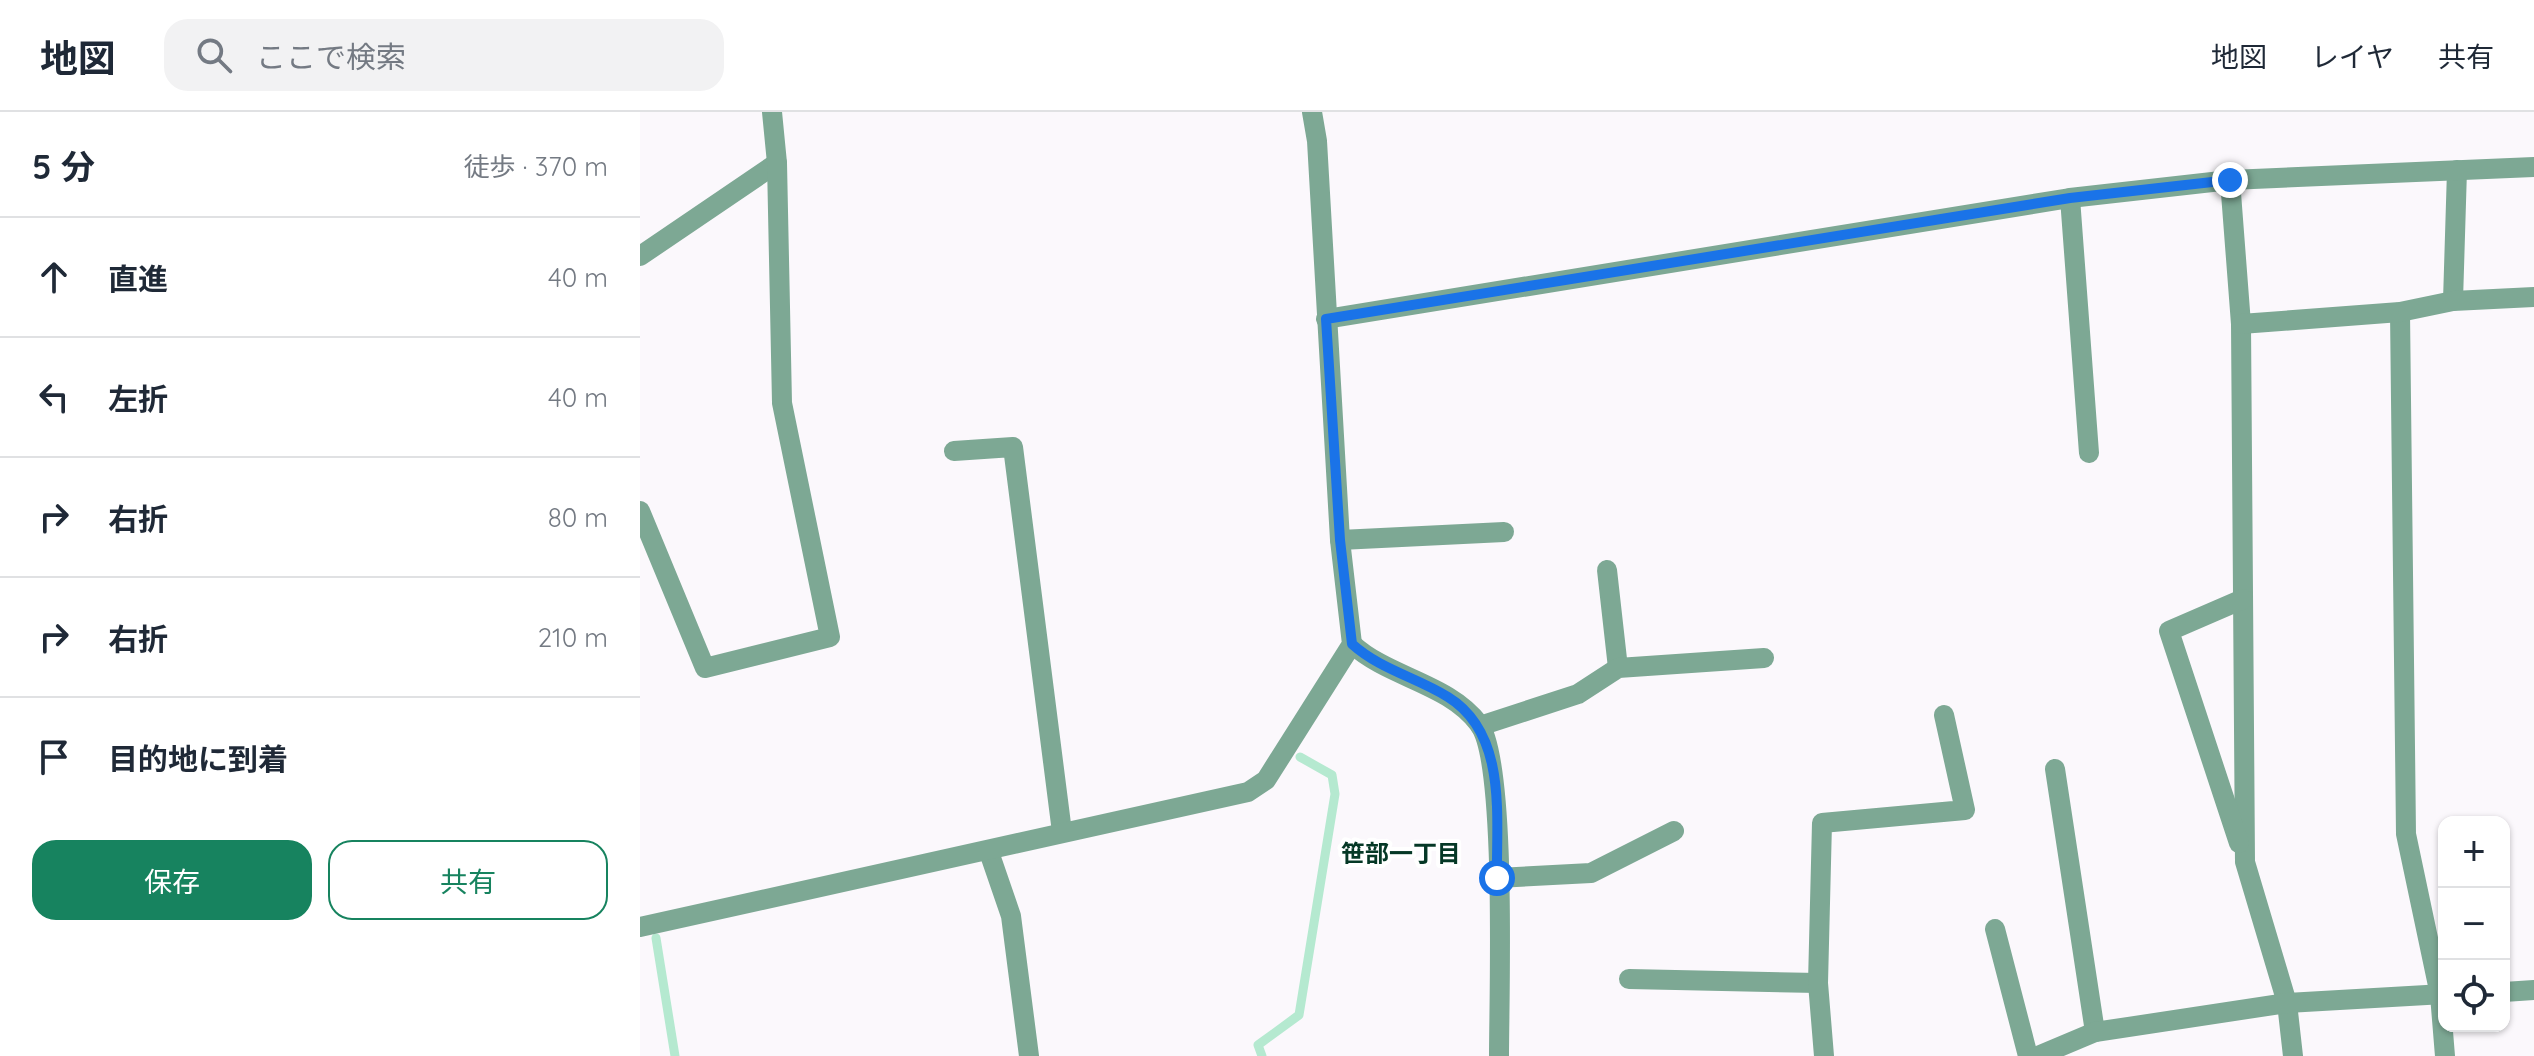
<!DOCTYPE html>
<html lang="ja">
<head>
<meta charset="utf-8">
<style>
  :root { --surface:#fff; --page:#f2f2f3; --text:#1f2937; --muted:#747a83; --line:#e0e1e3; --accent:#17835f }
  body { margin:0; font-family:Quicksand,"Noto Sans JP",sans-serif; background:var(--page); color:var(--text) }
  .controls { position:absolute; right:24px; bottom:24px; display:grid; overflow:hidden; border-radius:16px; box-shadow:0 2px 6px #0004 }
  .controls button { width:72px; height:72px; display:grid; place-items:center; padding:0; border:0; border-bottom:2px solid var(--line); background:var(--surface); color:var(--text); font:40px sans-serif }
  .stop { position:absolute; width:24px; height:24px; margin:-18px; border:6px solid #1a73e8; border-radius:50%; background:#fff }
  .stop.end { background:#1a73e8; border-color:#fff; box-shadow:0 2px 8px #0008 }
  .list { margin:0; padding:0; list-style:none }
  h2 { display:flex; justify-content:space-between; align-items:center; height:104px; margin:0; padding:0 32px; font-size:34px }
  h2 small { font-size:26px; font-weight:400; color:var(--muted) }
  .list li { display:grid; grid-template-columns:52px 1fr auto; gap:24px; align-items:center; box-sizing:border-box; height:120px; padding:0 32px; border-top:2px solid var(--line) }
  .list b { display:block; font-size:30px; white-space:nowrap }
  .list em { font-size:26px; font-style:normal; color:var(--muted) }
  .actions { display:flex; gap:16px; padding:24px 32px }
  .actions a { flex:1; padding:18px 0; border:2px solid var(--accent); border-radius:24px; text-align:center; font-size:28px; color:var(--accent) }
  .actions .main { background:var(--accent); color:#fff }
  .icon { flex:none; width:44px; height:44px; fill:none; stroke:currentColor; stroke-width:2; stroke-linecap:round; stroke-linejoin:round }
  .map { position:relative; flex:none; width:1894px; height:944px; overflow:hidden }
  header { display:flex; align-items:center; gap:48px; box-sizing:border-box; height:112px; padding:0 40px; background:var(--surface); border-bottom:2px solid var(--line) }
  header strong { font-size:38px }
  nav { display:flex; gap:44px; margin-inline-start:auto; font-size:28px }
  .search { width:560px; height:72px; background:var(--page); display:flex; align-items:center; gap:20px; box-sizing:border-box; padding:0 28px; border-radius:24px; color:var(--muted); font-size:30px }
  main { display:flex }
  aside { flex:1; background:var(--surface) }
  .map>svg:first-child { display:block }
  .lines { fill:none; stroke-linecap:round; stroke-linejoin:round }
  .stream { stroke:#b5e9d0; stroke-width:9 }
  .minor { stroke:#7da894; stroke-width:20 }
  .route { stroke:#1a73e8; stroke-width:10 }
  .labels { text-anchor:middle; stroke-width:8; stroke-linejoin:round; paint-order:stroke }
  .neighbourhood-label { font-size:24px; font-weight:bold; fill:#053826; stroke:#fff }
</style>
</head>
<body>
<header>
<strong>地図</strong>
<div class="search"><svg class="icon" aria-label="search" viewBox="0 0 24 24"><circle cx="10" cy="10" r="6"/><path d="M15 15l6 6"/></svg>ここで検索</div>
<nav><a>地図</a><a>レイヤ</a><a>共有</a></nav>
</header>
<main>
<aside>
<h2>5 分<small>徒歩 · 370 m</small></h2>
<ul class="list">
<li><svg class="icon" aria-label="ahead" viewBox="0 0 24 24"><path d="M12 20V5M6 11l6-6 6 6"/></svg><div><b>直進</b></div><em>40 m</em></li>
<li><svg class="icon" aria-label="left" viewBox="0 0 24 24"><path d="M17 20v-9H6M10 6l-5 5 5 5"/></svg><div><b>左折</b></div><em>40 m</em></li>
<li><svg class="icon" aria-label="right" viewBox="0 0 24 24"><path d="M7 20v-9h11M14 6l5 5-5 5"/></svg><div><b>右折</b></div><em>80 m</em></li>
<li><svg class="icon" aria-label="right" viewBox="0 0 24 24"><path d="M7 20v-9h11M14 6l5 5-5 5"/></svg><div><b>右折</b></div><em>210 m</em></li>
<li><svg class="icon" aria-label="arrive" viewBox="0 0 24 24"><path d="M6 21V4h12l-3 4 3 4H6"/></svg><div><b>目的地に到着</b></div></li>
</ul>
<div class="actions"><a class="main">保存</a><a>共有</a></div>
</aside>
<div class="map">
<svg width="1894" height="944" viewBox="0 0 1894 944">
  <rect width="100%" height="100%" fill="#fbf8fc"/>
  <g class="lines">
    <g class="stream">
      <polyline points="16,826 35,944"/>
      <polyline points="622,944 618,933 659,903 695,682 692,663 660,645"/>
    </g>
    <g class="minor">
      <polyline points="1590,68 1601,212 1605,750 1647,891 1653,944"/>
      <polyline points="1430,86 1449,341"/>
      <polyline points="0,144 137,51"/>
      <polyline points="1813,189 1817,58"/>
      <polyline points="1760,200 1766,722 1800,883 1805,944"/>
      <polyline points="686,207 1430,86 1590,68 1894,55"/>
      <polyline points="1601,212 1760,200 1813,189 1894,185"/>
      <polyline points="314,339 373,335 422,720"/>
      <polyline points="0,399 65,556 190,525 142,291 137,51 132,0"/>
      <polyline points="700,428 864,420"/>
      <polyline points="967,458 978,556"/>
      <path d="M712,532C749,566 808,571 839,612C867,649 859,885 859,944"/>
      <polyline points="840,614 938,582 978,556 1124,546"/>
      <polyline points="1415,657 1455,920"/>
      <polyline points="1599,731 1529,519 1603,487"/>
      <polyline points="349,740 371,804 389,944"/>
      <polyline points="857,766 951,761 1034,719"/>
      <polyline points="0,815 608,680 626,668 712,532 700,428 677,29 672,0"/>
      <polyline points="1355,817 1388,944"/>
      <polyline points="989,867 1178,871"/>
      <polyline points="1864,880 1894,878"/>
      <polyline points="1184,944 1178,871 1182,711 1325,698 1304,603"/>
      <polyline points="1398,944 1455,920 1647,891 1804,882"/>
    </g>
  </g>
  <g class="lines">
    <path class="route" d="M857,766C856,706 868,622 808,585C776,565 741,558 712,532L700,428L686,207L1430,86L1590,68"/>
  </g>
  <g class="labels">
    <g class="neighbourhood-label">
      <text x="761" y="750">笹部一丁目</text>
    </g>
  </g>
</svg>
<div class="controls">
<button>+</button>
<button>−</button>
<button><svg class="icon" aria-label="locate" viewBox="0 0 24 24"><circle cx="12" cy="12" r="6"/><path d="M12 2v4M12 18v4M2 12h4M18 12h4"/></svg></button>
</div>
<div class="stop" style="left:857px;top:766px"></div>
<div class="stop end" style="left:1590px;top:68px"></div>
</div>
</main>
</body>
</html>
